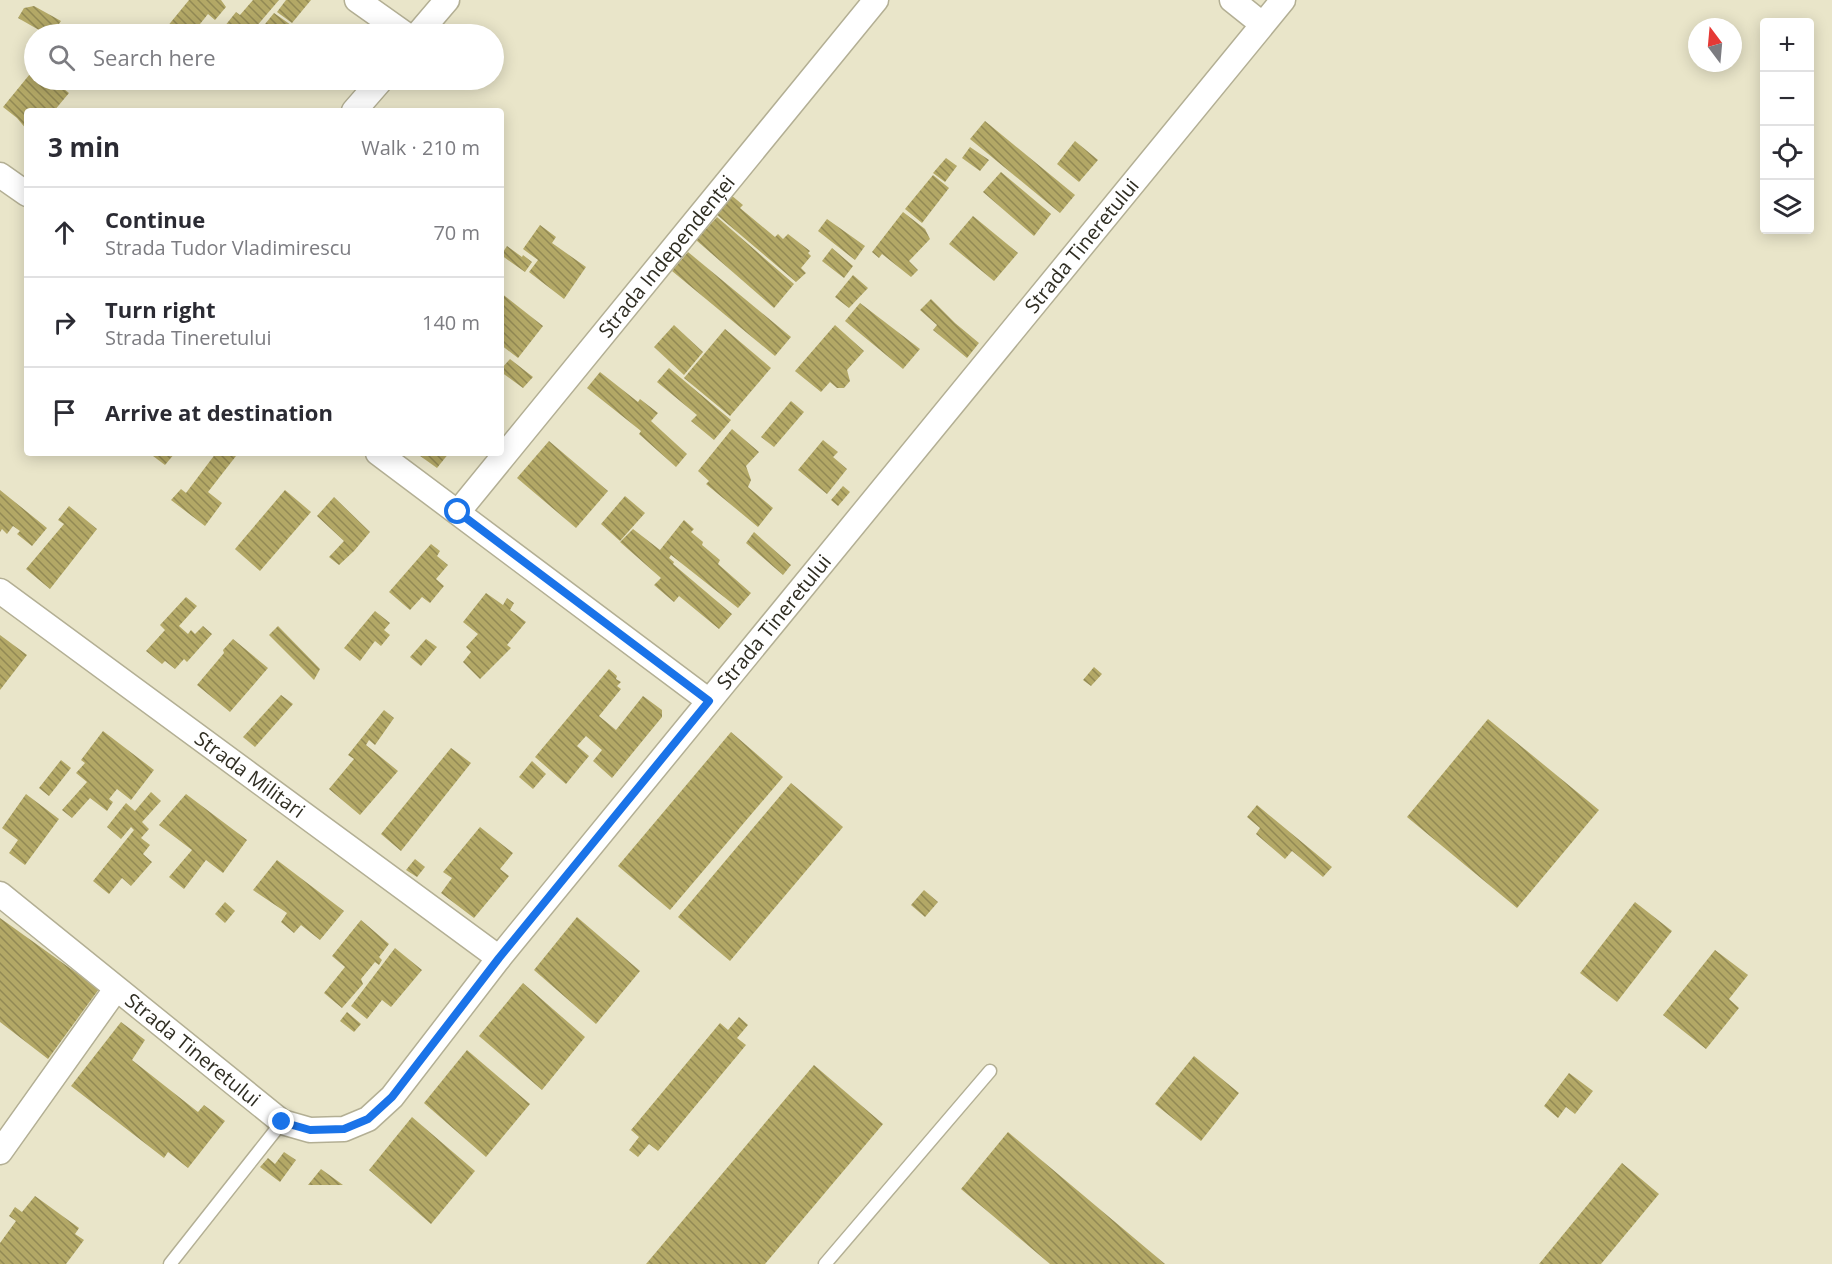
<!DOCTYPE html>
<html lang="en">
<head>
<meta charset="utf-8">
<style>
  :root { --surface:#fff; --page:#f7f7f7; --text:#2b2b33; --muted:#7c7c81; --line:#e1e1e2 }
  body { margin:0; font-family:"Open Sans",sans-serif; background:var(--page); color:var(--text) }
  .controls { position:absolute; right:18px; top:18px; display:grid; overflow:hidden; border-radius:6px; box-shadow:0 3px 15px #0003 }
  .controls button { width:54px; height:54px; display:grid; place-items:center; padding:0; border:0; border-bottom:2px solid var(--line); background:var(--surface); color:var(--text); font:30px sans-serif }
  .compass { position:absolute; left:1688px; top:18px; width:54px; height:54px; border-radius:50%; background:var(--surface); box-shadow:0 3px 15px #0003; rotate:344deg }
  .stop { position:absolute; width:18px; height:18px; margin:-14px; border:4px solid #1a73e8; border-radius:50%; background:#fff }
  .stop.end { background:#1a73e8; border-color:#fff; box-shadow:0 2px 6px #0008 }
  .list { margin:0; padding:0; list-style:none }
  h2 { display:flex; justify-content:space-between; align-items:center; height:78px; margin:0; padding:0 24px; font-size:26px }
  h2 small { font-size:20px; font-weight:400; color:var(--muted) }
  .list li { display:grid; grid-template-columns:39px 1fr auto; gap:18px; align-items:center; box-sizing:border-box; height:90px; padding:0 24px; border-top:2px solid var(--line) }
  .list b { display:block; font-size:22px; white-space:nowrap }
  .list p { margin:0; font-size:20px; white-space:nowrap; color:var(--muted) }
  .list em { font-size:20px; font-style:normal; color:var(--muted) }
  .icon { flex:none; width:33px; height:33px; fill:none; stroke:currentColor; stroke-width:2; stroke-linecap:round; stroke-linejoin:round }
  .map { position:relative; flex:none; width:1832px; height:1264px; overflow:hidden }
  .search { position:absolute; background:var(--surface); box-shadow:0 3px 15px #0003; left:24px; top:24px; width:480px; height:66px; display:flex; align-items:center; gap:15px; box-sizing:border-box; padding:0 21px; border-radius:33px; color:var(--muted); font-size:22px }
  .panel { position:absolute; background:var(--surface); box-shadow:0 3px 15px #0003; left:24px; top:108px; width:480px; height:348px; border-radius:6px }
  .map>svg:first-child { display:block }
  .building { fill:url(#building-back-hatch) }
  .lines { fill:none; stroke-linecap:round; stroke-linejoin:round }
  .service-casing { stroke:#b3af94; stroke-width:15 }
  .minor-casing { stroke:#b3af94; stroke-width:27 }
  .service { stroke:#fff; stroke-width:12 }
  .minor { stroke:#fff; stroke-width:24 }
  .route { stroke:#1a73e8; stroke-width:8 }
  .labels { text-anchor:middle; stroke-width:6; stroke-linejoin:round; paint-order:stroke }
  .street-label { font-size:20px; fill:#2f2d22; stroke:#e9e5c9 }
</style>
</head>
<body>
<div class="map">
<svg width="1832" height="1264" viewBox="0 0 1832 1264">
  <defs>
    <pattern id="building-back-hatch" width="6" height="6" patternUnits="userSpaceOnUse" patternTransform="scale(1.5)"><rect width="6" height="6" fill="#b3a866"/><path d="M-1 5l2 2M0 0l6 6M5-1l2 2" fill="none" stroke="#928954"/></pattern>
  </defs>
  <rect width="100%" height="100%" fill="#e9e5c9"/>
  <g class="building">
    <polygon points="189,0 221,0 226,7 215,20 208,14 192,34 163,34 162,33"/>
    <polygon points="253,0 279,0 250,34 233,34 224,27 236,12 240,15"/>
    <polygon points="286,0 311,0 292,23 277,12"/>
    <polygon points="34,6 61,21 52,34 46,34 18,18 24,8"/>
    <polygon points="274,13 291,25 283,34 257,34"/>
    <polygon points="34,69 34,80 53,80 69,93 54,111 27,111 27,130 17,118 3,107"/>
    <polygon points="985,121 1075,195 1060,213 970,139"/>
    <polygon points="1075,141 1098,160 1079,182 1057,164"/>
    <polygon points="970,147 989,160 980,171 962,158"/>
    <polygon points="946,158 957,166 945,182 933,173"/>
    <polygon points="1001,172 1051,214 1034,236 983,192"/>
    <polygon points="933,175 949,188 922,223 905,209"/>
    <polygon points="731,195 743,205 740,208 775,237 778,234 783,239 788,234 810,251 808,253 811,256 801,268 806,273 796,282 716,214"/>
    <polygon points="903,212 925,229 930,239 909,261 918,270 911,277 882,254 879,258 872,252"/>
    <polygon points="973,216 1018,253 994,281 949,244"/>
    <polygon points="717,217 794,284 774,308 696,240"/>
    <polygon points="827,219 865,246 855,260 818,231"/>
    <polygon points="540,225 556,237 552,243 586,267 564,299 529,272 538,260 523,249"/>
    <polygon points="507,246 522,257 523,255 532,262 525,272 501,255"/>
    <polygon points="832,248 853,266 844,278 822,261"/>
    <polygon points="688,252 791,337 775,356 672,271"/>
    <polygon points="853,275 868,288 849,308 835,297"/>
    <polygon points="501,293 543,326 518,358 501,345"/>
    <polygon points="931,299 955,323 979,343 967,358 933,330 937,325 920,310"/>
    <polygon points="860,303 920,349 903,369 845,321"/>
    <polygon points="674,325 703,352 684,375 654,347"/>
    <polygon points="835,325 864,351 847,370 850,381 844,388 837,388 830,382 821,392 795,371"/>
    <polygon points="725,329 771,368 730,416 684,378"/>
    <polygon points="510,359 533,377 523,388 501,372 501,369"/>
    <polygon points="669,368 731,420 714,440 691,421 697,415 657,382"/>
    <polygon points="600,372 638,402 640,399 658,413 651,421 687,454 676,467 639,434 641,431 587,388"/>
    <polygon points="791,401 804,412 774,447 761,437"/>
    <polygon points="732,429 759,452 746,466 751,480 748,487 773,508 758,527 706,484 709,481 698,471"/>
    <polygon points="823,440 838,452 833,457 847,469 827,494 798,470"/>
    <polygon points="549,441 608,491 576,528 517,478"/>
    <polygon points="149,453 175,453 165,465"/>
    <polygon points="216,453 232,453 236,456 208,492 222,503 205,526 171,500 181,489 186,493"/>
    <polygon points="416,453 449,453 437,468"/>
    <polygon points="843,486 850,492 838,506 831,500"/>
    <polygon points="0,490 47,528 32,546 17,534 20,531 13,526 7,534 2,529 0,532"/>
    <polygon points="285,490 311,512 260,571 235,549"/>
    <polygon points="625,496 645,513 620,541 601,524"/>
    <polygon points="334,497 370,532 354,551 339,565 329,557 344,541 317,516"/>
    <polygon points="69,506 97,529 50,589 26,569 64,524 58,520"/>
    <polygon points="684,520 694,529 691,532 703,542 702,545 720,560 718,564 751,593 738,608 671,555 669,558 674,562 673,564 732,614 719,629 679,596 674,602 654,585 661,578 620,542 633,529 660,550"/>
    <polygon points="754,532 791,565 783,575 746,543"/>
    <polygon points="431,544 440,551 437,556 448,565 436,579 444,586 430,603 422,597 410,610 389,592"/>
    <polygon points="486,593 503,605 507,598 514,603 510,610 526,622 507,645 511,648 480,679 463,662 471,652 466,647 478,634 463,622"/>
    <polygon points="186,597 197,606 179,626 188,634 191,630 195,634 203,626 212,634 187,662 184,659 175,669 165,661 162,664 146,651 165,630 160,625"/>
    <polygon points="375,611 390,623 384,630 390,635 381,646 375,641 360,661 344,648"/>
    <polygon points="278,626 320,669 314,680 269,635"/>
    <polygon points="0,635 27,655 0,690"/>
    <polygon points="233,639 268,668 230,712 197,685 224,653 223,650"/>
    <polygon points="426,639 437,647 421,666 410,657"/>
    <polygon points="1094,667 1102,674 1091,686 1083,680"/>
    <polygon points="609,669 617,676 616,679 621,682 617,686 621,689 599,716 616,730 643,696 662,710 662,717 612,778 593,761 602,750 586,736 577,746 589,756 566,784 535,757"/>
    <polygon points="281,695 293,704 255,747 243,737"/>
    <polygon points="384,710 394,718 375,745 369,740 366,745 398,771 360,815 329,789 354,759 348,755"/>
    <polygon points="1488,719 1599,810 1517,908 1407,817"/>
    <polygon points="103,731 154,770 131,800 117,789 109,799 113,802 107,811 90,798 72,818 62,810 87,782 76,773 85,763 81,760"/>
    <polygon points="731,732 783,777 670,910 618,866"/>
    <polygon points="451,748 471,763 401,851 381,834"/>
    <polygon points="61,760 71,768 49,796 39,788"/>
    <polygon points="532,761 546,774 533,789 519,777"/>
    <polygon points="791,783 843,827 730,961 678,917"/>
    <polygon points="151,792 161,801 142,822 149,829 141,838 150,845 143,854 152,862 131,886 122,878 109,894 93,881 134,830 131,827 121,839 107,827 126,803 135,811"/>
    <polygon points="26,794 59,819 25,865 9,853 18,840 2,828"/>
    <polygon points="186,794 247,840 223,873 206,860 184,889 169,877 192,850 159,825"/>
    <polygon points="1257,805 1332,867 1323,877 1292,851 1285,859 1256,834 1260,828 1247,817"/>
    <polygon points="480,827 513,853 500,869 509,876 474,918 441,893 452,878 443,872"/>
    <polygon points="415,859 425,867 417,877 406,870"/>
    <polygon points="277,860 344,911 320,940 301,925 294,933 281,922 287,913 253,890"/>
    <polygon points="924,890 938,902 925,917 911,905"/>
    <polygon points="225,902 235,911 225,923 215,914"/>
    <polygon points="1635,902 1672,931 1617,1002 1580,973"/>
    <polygon points="577,917 640,971 596,1024 534,970"/>
    <polygon points="0,918 99,989 48,1059 0,1022"/>
    <polygon points="361,920 389,944 379,957 382,960 379,965 375,962 361,979 363,984 342,1008 324,993 345,967 332,956"/>
    <polygon points="395,948 422,970 391,1007 382,1000 367,1019 351,1006"/>
    <polygon points="1715,950 1748,975 1729,999 1739,1008 1706,1049 1663,1015"/>
    <polygon points="523,983 585,1037 542,1090 479,1036"/>
    <polygon points="347,1012 361,1024 354,1032 340,1021"/>
    <polygon points="739,1017 748,1025 737,1038 746,1045 658,1151 649,1144 638,1157 629,1150 639,1137 631,1130 720,1023 728,1030"/>
    <polygon points="121,1022 145,1040 132,1060 198,1112 204,1105 225,1121 188,1168 168,1152 164,1158 71,1086"/>
    <polygon points="467,1050 530,1104 486,1157 424,1103"/>
    <polygon points="1194,1056 1239,1093 1201,1141 1155,1104"/>
    <polygon points="814,1065 883,1124 765,1264 646,1264"/>
    <polygon points="1569,1073 1593,1091 1575,1114 1566,1107 1558,1118 1544,1106"/>
    <polygon points="412,1117 475,1171 431,1224 369,1170"/>
    <polygon points="1008,1132 1165,1264 1050,1264 961,1189"/>
    <polygon points="284,1152 296,1160 280,1182 260,1167 268,1158 275,1164"/>
    <polygon points="1622,1163 1659,1194 1601,1264 1539,1264"/>
    <polygon points="321,1169 343,1185 308,1185"/>
    <polygon points="35,1196 79,1228 75,1234 84,1240 66,1264 0,1264 0,1243 16,1221 9,1216 15,1207 22,1212"/>
  </g>
  <g class="lines">
    <g class="service-casing">
      <g id="service">
        <polyline points="170,1264 282,1122"/>
        <polyline points="825,1264 990,1071"/>
      </g>
    </g>
    <g class="minor-casing">
      <g id="minor">
        <polyline points="357,0 405,34"/>
        <polyline points="1232,0 1262,24"/>
        <polyline points="418,34 447,0"/>
        <polyline points="354,111 381,80"/>
        <polyline points="0,175 27,194"/>
        <polyline points="378,453 709,701"/>
        <path id="s1" d="M458,512L876,0"/>
        <path id="s2" d="M0,591L499,958"/>
        <path id="s3" d="M0,894L282,1122L310,1130L344,1129L368,1119L392,1097L499,958L1283,0"/>
        <polyline points="0,1152 116,989"/>
      </g>
    </g>
    <use href="#service" class="service"/>
    <use href="#minor" class="minor"/>
  </g>
  <g class="lines">
    <polyline class="route" points="282,1122 310,1130 344,1129 368,1119 392,1097 499,958 709,701 458,512"/>
  </g>
  <g class="labels">
    <g class="street-label">
      <text dy="7" stroke="none"><textPath href="#s3" startOffset="1580">Strada Tineretului</textPath></text>
      <text dy="7" stroke="none"><textPath href="#s1" startOffset="330">Strada Independenței</textPath></text>
      <text dy="7" stroke="none"><textPath href="#s3" startOffset="1094">Strada Tineretului</textPath></text>
      <text dy="7" stroke="none"><textPath href="#s2" startOffset="310">Strada Militari</textPath></text>
      <text dy="7" stroke="none"><textPath href="#s3" startOffset="248">Strada Tineretului</textPath></text>
    </g>
  </g>
</svg>
<div class="controls">
<button>+</button>
<button>−</button>
<button><svg class="icon" aria-label="locate" viewBox="0 0 24 24"><circle cx="12" cy="12" r="6"/><path d="M12 2v4M12 18v4M2 12h4M18 12h4"/></svg></button>
<button><svg class="icon" aria-label="layers" viewBox="0 0 24 24"><path d="M12 4l9 5-9 5-9-5zM3 14l9 5 9-5"/></svg></button>
</div>
<svg class="compass" viewBox="-18 -18 36 36"><path d="M0-13l5 13h-10z" fill="#e53935"/><path d="M0 13l5-13h-10z" fill="#7c7c81"/></svg>
<div class="stop" style="left:458px;top:512px"></div>
<div class="stop end" style="left:282px;top:1122px"></div>
<div class="search"><svg class="icon" aria-label="search" viewBox="0 0 24 24"><circle cx="10" cy="10" r="6"/><path d="M15 15l6 6"/></svg>Search here</div>
<section class="panel">
<h2>3 min<small>Walk · 210 m</small></h2>
<ul class="list">
<li><svg class="icon" aria-label="ahead" viewBox="0 0 24 24"><path d="M12 20V5M6 11l6-6 6 6"/></svg><div><b>Continue</b><p>Strada Tudor Vladimirescu</p></div><em>70 m</em></li>
<li><svg class="icon" aria-label="right" viewBox="0 0 24 24"><path d="M7 20v-9h11M14 6l5 5-5 5"/></svg><div><b>Turn right</b><p>Strada Tineretului</p></div><em>140 m</em></li>
<li><svg class="icon" aria-label="arrive" viewBox="0 0 24 24"><path d="M6 21V4h12l-3 4 3 4H6"/></svg><div><b>Arrive at destination</b></div></li>
</ul>
</section>
</div>
</body>
</html>
